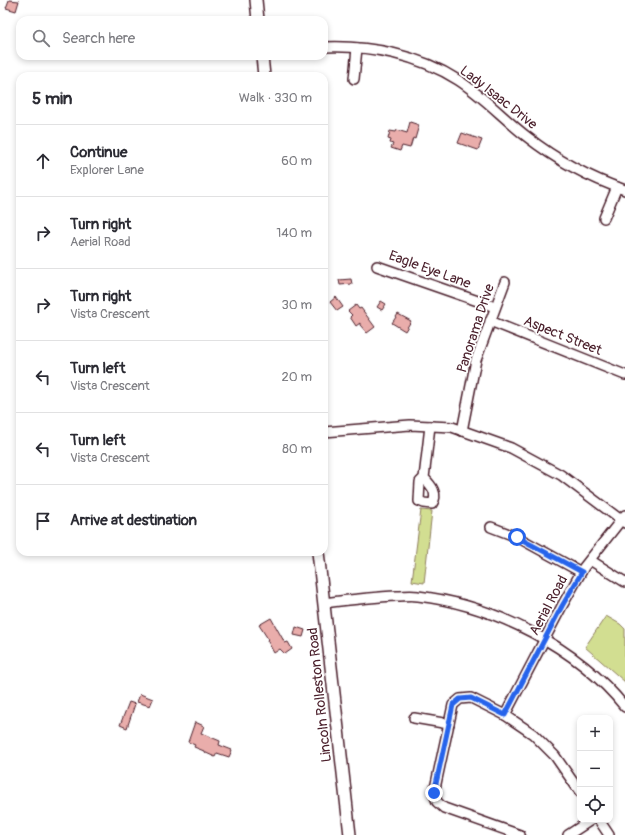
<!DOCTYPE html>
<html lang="en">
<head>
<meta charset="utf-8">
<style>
  :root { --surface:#fff; --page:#f7f7f7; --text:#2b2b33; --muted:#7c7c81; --line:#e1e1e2 }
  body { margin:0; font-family:Pangolin,sans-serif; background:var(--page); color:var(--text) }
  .controls { position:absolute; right:12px; bottom:12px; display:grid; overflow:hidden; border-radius:8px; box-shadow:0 2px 6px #0003 }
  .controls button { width:36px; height:36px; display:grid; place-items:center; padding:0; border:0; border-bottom:1px solid var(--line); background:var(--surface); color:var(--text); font:20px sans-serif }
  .stop { position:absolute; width:12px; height:12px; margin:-9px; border:3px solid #2563eb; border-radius:50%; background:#fff }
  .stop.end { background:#2563eb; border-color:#fff; box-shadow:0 1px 4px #0008 }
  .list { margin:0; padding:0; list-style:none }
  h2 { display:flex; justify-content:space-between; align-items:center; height:52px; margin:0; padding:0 16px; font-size:17px }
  h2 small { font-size:13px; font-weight:400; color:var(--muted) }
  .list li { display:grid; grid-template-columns:26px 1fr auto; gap:12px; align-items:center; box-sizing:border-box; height:72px; padding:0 16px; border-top:1px solid var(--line) }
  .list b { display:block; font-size:15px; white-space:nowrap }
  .list p { margin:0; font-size:13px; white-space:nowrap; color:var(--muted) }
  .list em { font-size:13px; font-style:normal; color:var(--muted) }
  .icon { flex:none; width:22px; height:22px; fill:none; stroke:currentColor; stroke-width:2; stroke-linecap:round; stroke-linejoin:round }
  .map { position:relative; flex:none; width:625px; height:835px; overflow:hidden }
  .search { position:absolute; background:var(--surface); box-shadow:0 2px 6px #0003; left:16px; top:16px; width:312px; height:44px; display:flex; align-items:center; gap:10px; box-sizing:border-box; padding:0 14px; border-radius:12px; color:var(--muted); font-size:15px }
  .panel { position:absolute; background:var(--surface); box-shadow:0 2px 6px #0003; left:16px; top:72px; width:312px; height:484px; border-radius:12px }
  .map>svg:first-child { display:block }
  .green { fill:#d2de91; stroke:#8e7e5e }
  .building { fill:#e9adab; stroke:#4a1f2b }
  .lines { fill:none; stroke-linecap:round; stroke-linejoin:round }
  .minor-casing { stroke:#4a1f2b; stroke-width:12 }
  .major-casing { stroke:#4a1f2b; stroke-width:14 }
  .minor { stroke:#fff; stroke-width:9 }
  .major { stroke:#fff; stroke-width:11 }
  .route { stroke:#2563eb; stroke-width:5 }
  .labels { text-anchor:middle; stroke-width:3.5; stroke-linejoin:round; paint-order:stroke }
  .street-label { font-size:14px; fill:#4a1f2b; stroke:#fff }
</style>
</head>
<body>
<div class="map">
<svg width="625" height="835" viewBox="0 0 625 835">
  <rect width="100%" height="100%" fill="#fff"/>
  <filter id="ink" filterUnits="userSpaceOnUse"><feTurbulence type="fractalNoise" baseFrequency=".025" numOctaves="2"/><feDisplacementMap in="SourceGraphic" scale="8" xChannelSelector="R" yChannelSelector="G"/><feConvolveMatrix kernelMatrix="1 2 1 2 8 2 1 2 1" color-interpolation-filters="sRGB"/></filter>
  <g filter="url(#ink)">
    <g class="green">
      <polygon points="421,510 432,511 424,583 412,581"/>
      <polygon points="606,616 620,624 625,629 625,682 585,647"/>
    </g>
    <g class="building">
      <polygon points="9,0 19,1 16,11 6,8"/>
      <polygon points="410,122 419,125 415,139 413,138 410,148 402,146 400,151 391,148 393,144 390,143 391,140 388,139 390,131 396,132 397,130 407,133"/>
      <polygon points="462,133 482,140 478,150 458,143"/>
      <polygon points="351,279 352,284 340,285 339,280"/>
      <polygon points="336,297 343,307 337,311 330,302"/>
      <polygon points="381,301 386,304 382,310 377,307"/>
      <polygon points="356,305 359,309 361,308 375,327 367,333 360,325 360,323 356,326 350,317 352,315 348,311"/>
      <polygon points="398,314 411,321 405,331 392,323"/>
      <polygon points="271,618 285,643 288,642 292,649 285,654 280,649 274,653 267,640 268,639 259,625"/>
      <polygon points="296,627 305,630 303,637 294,635"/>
      <polygon points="140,694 153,699 150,706 137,702"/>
      <polygon points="129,702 135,704 127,728 120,725"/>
      <polygon points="195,722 204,726 201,733 220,741 219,745 232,750 229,757 217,753 215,757 204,752 204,751 194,747 195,745 188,742"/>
    </g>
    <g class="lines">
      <g class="minor-casing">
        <g id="minor">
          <path d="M324,47C370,45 419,55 458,80C483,96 503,118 526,136C555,159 590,178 625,190"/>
          <polyline points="354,79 357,48"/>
          <polyline points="604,218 617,187"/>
          <polyline points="377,266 495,307"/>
          <polyline points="490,321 625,375"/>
          <polyline points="462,431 476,360 505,282"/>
          <polyline points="324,432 410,425 452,427 511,448 561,475 625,523"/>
          <path d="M424,478C431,485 439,494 432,504L424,503L419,501L420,482L424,478L430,426"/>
          <polyline points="491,527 517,537 581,572"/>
          <polyline points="590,560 625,582"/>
          <path d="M324,603C348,600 372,597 397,596C404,596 411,595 418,596C494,605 577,647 625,707"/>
          <polyline points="505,715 562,606 584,567 625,515"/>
          <polyline points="414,718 449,724"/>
          <polyline points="599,820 609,835"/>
          <polyline points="520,835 444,808 437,802 434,793 453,705 460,699 471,698 505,715 533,734 555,756 580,792"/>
          <polyline points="568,835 591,820"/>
        </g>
      </g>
      <g class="major-casing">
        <g id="major">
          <polyline points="256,0 258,20"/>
          <polyline points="262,56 264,76"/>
          <polyline points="318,552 350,835"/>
        </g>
      </g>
      <use href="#minor" class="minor"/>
      <use href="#major" class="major"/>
    </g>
  </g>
  <g class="lines" filter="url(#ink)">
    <polyline class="route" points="434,793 453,705 460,699 471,698 505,715 562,606 582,572 517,537"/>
  </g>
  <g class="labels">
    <g class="street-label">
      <text transform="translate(499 97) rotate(38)" y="5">Lady Isaac Drive</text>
      <text transform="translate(430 269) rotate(20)" y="5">Eagle Eye Lane</text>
      <text transform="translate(475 328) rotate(-72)" y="5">Panorama Drive</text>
      <text transform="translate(563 335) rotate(22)" y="5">Aspect Street</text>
      <text transform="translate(548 605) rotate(-62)" y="5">Aerial Road</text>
      <text transform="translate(319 695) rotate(-96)" y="5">Lincoln Rolleston Road</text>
    </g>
  </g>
</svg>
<div class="controls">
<button>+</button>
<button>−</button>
<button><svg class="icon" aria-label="locate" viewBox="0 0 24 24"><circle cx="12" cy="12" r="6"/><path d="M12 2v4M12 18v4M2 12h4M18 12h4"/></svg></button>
</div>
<div class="stop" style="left:517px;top:537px"></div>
<div class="stop end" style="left:434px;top:793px"></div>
<div class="search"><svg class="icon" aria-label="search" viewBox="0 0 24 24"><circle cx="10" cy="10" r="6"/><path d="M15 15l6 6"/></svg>Search here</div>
<section class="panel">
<h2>5 min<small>Walk · 330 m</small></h2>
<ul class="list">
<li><svg class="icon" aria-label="ahead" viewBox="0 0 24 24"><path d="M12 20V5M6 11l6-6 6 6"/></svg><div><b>Continue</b><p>Explorer Lane</p></div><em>60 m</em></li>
<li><svg class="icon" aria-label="right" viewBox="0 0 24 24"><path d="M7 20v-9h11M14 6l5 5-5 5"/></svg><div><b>Turn right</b><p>Aerial Road</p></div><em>140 m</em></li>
<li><svg class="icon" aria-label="right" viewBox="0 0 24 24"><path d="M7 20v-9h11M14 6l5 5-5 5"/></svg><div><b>Turn right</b><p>Vista Crescent</p></div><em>30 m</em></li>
<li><svg class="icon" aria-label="left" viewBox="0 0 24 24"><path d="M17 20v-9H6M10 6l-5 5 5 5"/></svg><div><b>Turn left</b><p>Vista Crescent</p></div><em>20 m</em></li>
<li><svg class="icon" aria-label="left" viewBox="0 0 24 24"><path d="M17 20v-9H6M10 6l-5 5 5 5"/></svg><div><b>Turn left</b><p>Vista Crescent</p></div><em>80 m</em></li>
<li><svg class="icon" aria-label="arrive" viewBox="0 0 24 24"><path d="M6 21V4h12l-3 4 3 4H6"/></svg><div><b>Arrive at destination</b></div></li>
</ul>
</section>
</div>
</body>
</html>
